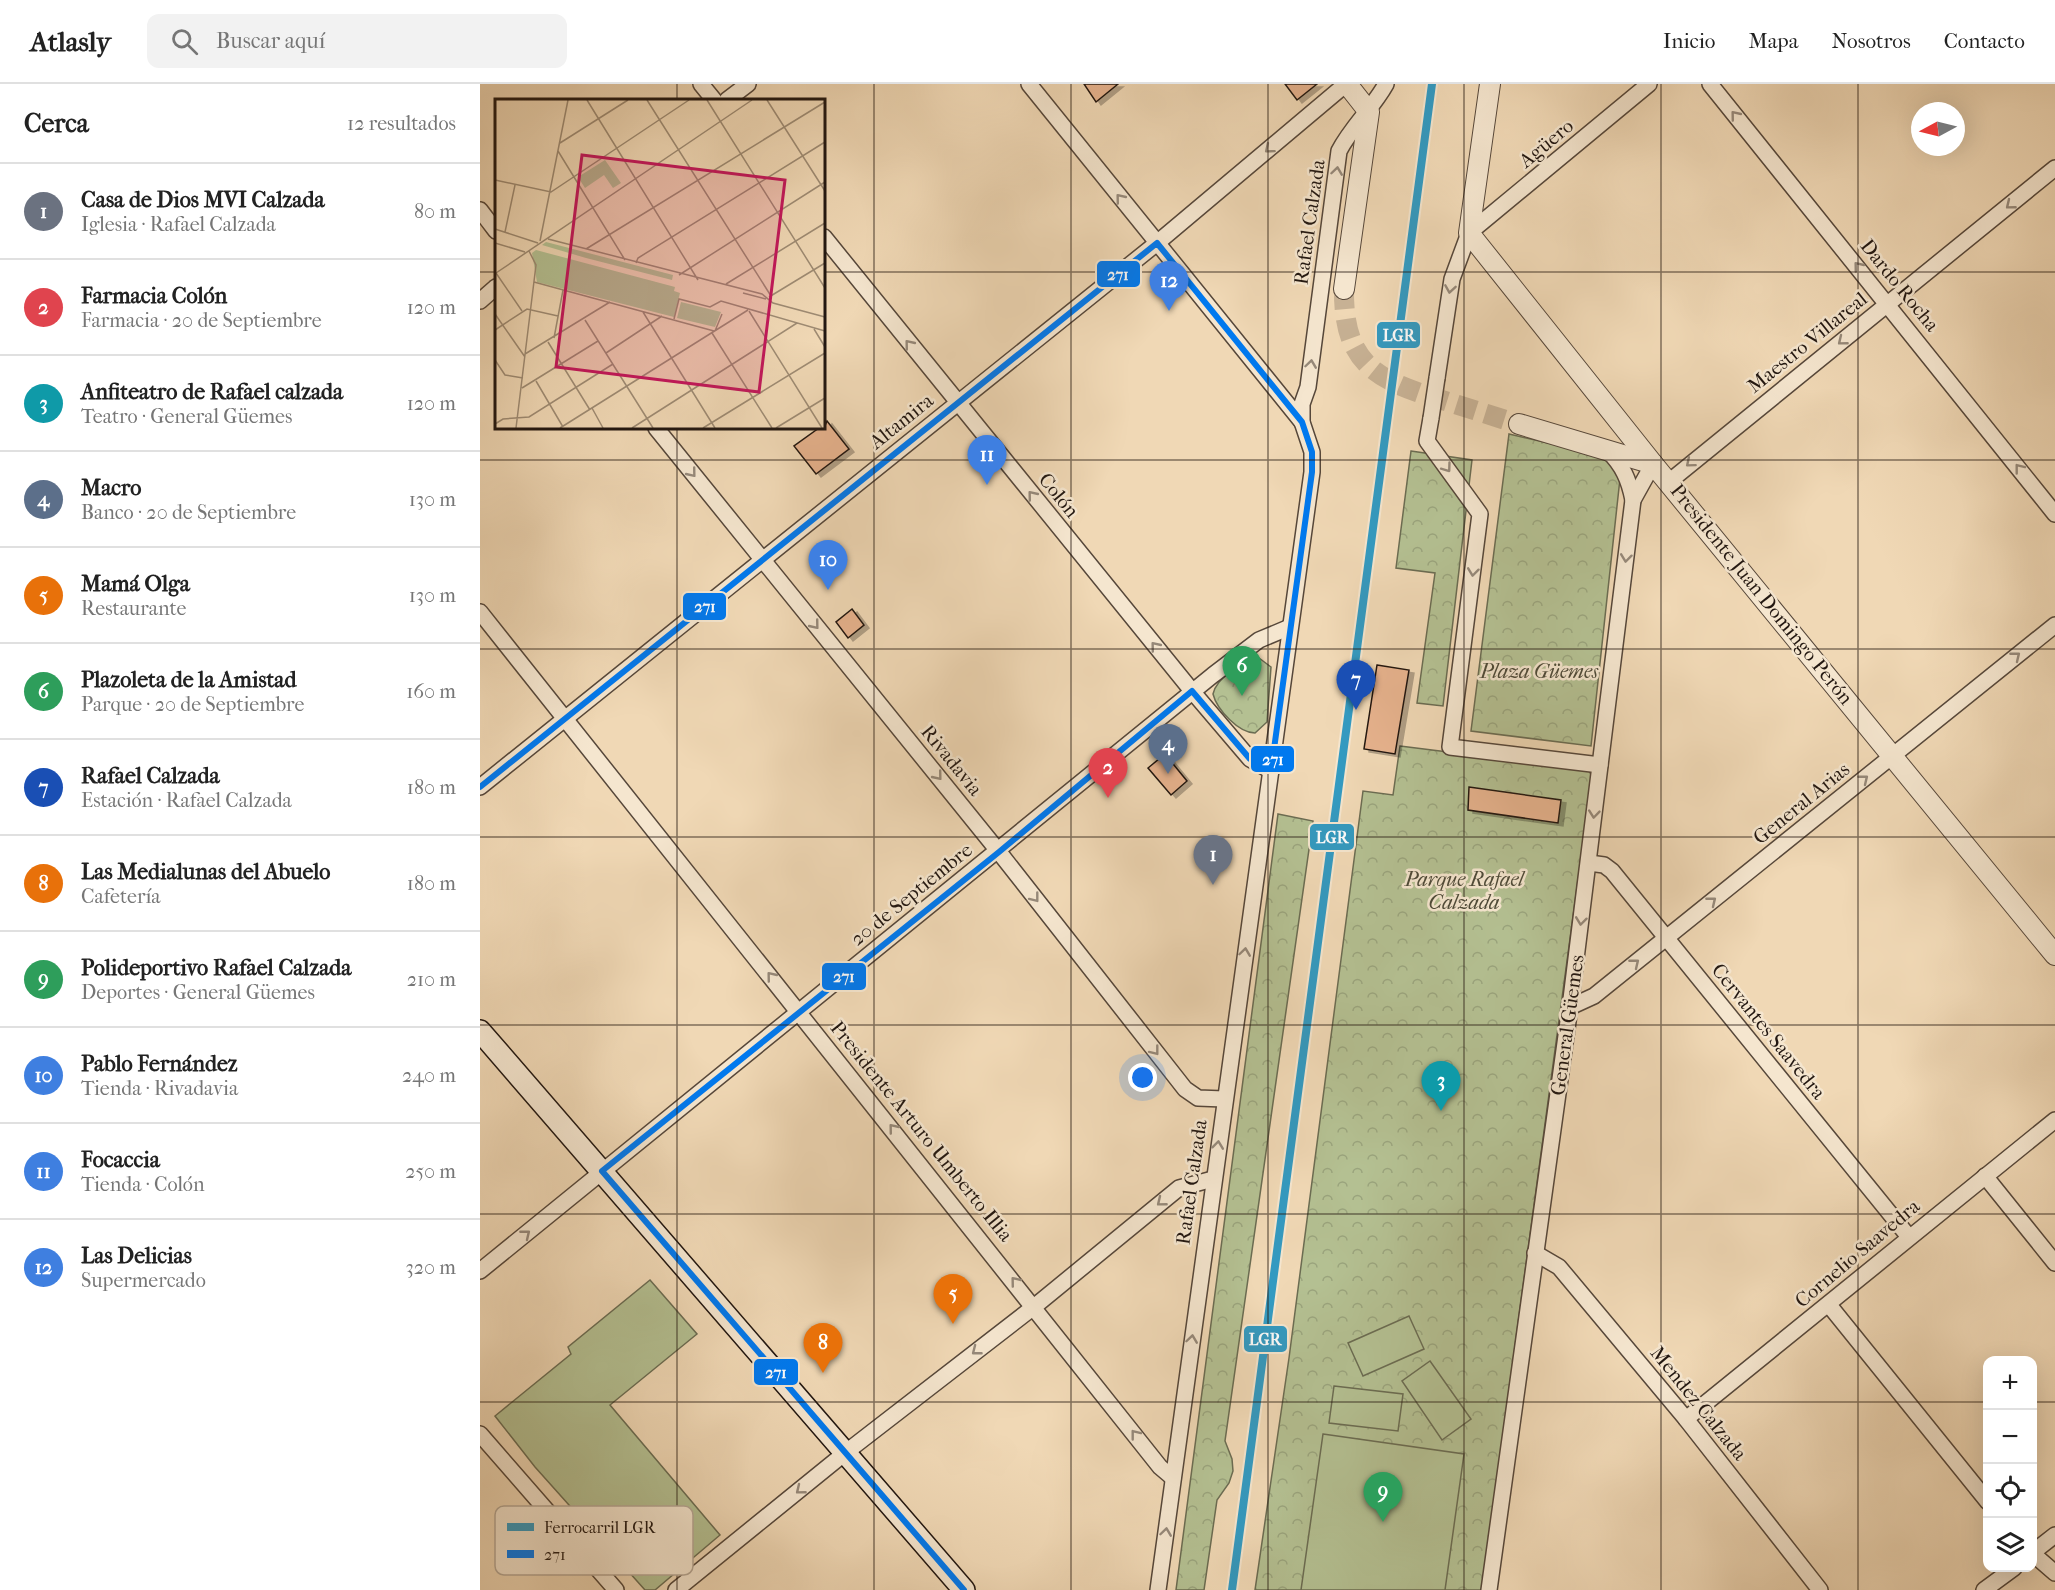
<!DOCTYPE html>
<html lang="es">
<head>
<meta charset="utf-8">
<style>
  :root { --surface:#fff; --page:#f2f2f2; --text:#222; --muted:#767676; --line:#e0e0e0; --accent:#8f2418 }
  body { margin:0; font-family:"IM FELL French Canon",serif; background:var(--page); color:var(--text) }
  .controls { position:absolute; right:18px; bottom:18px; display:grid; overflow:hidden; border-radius:12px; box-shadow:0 6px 24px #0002 }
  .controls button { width:54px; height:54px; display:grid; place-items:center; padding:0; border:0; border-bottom:2px solid var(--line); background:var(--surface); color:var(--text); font:30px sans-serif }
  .compass { position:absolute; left:1431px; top:18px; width:54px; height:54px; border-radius:50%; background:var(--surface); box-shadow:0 6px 24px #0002; rotate:263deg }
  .you { position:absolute; left:663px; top:994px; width:21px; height:21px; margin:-15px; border:4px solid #fff; border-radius:50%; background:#1a73e8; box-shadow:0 0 0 9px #1a73e833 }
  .badge { display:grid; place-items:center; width:39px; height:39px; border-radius:50%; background:var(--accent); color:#fff; font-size:20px; font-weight:700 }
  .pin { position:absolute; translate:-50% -50px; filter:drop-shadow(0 2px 3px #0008) }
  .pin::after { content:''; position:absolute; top:32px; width:21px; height:18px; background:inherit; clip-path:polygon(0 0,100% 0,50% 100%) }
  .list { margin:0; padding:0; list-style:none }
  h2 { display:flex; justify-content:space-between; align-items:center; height:78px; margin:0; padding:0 24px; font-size:26px }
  h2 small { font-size:20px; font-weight:400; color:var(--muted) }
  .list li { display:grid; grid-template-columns:39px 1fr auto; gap:18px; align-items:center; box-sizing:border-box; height:96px; padding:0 24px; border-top:2px solid var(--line) }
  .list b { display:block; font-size:22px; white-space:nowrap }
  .list p { margin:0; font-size:20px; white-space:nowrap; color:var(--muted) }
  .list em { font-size:20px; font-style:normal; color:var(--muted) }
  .icon { flex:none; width:33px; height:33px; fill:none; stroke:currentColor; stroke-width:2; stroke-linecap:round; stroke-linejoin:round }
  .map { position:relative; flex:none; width:1575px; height:1506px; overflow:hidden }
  header { display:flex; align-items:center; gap:36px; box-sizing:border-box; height:84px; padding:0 30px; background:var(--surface); border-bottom:2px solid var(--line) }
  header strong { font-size:28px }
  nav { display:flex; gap:33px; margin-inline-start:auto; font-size:21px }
  .search { width:420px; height:54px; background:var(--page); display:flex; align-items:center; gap:15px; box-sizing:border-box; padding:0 21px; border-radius:12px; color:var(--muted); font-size:22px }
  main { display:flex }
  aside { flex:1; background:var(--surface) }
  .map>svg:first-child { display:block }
  .park { fill:url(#park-crowns); stroke:#6b6c52; stroke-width:1.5 }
  .pitch { fill:#b4c092; stroke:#6b6c52; stroke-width:1.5 }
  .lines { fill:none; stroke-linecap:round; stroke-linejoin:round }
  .shore { stroke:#5e6862; stroke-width:1.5 }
  .building { fill:#e6b28d; stroke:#221711; stroke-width:1.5; filter:url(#shadow) }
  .tertiary-tunnel { stroke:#c7b194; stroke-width:20; stroke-dasharray:20 10; stroke-linecap:butt }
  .minor-casing { stroke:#56473a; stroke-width:18 }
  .tertiary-casing { stroke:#56473a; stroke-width:22 }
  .secondary-casing { stroke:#221711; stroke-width:24 }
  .minor { stroke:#f5e6cf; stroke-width:15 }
  .tertiary { stroke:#f5e6cf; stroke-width:20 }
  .secondary { stroke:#f5e6cf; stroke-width:21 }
  .minor-bridge-casing { stroke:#56473a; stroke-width:18; stroke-linecap:butt }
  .minor-bridge { stroke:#f5e6cf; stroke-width:15 }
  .bus-1-casing { stroke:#f5e6cf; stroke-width:10 }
  .bus-1 { stroke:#0079ef; stroke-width:6 }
  .rail-1-casing { stroke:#f5e6cf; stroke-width:12 }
  .rail-1 { stroke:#339ac1; stroke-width:8 }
  .oneway { stroke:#96897a }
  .grid { fill:none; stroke:#221711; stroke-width:1.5; stroke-opacity:0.55 }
  .labels { text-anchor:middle; stroke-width:5; stroke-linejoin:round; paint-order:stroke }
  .street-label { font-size:20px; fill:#221711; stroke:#f5e6cf }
  .park-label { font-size:20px; font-style:italic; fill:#4e4a38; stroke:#f5e6cf }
  .inset-road { fill:none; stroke:#9e8b73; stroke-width:1.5 }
  .view { fill:#c2185b; fill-opacity:0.15; stroke:#c2185b; stroke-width:3 }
  .inset-edge { fill:none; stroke:#221711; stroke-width:3 }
  .key { fill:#f5e6cf; stroke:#b6a896; stroke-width:1.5 }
  .key-label { font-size:16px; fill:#221711 }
  .line-badge { stroke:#f5e6cf; stroke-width:2 }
  .badge-label { font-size:16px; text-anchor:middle; font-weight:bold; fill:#fff }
</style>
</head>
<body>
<header>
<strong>Atlasly</strong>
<div class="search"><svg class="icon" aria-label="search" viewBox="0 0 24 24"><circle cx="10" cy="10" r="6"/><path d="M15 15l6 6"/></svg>Buscar aquí</div>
<nav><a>Inicio</a><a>Mapa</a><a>Nosotros</a><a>Contacto</a></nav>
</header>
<main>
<aside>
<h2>Cerca<small>12 resultados</small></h2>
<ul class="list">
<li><span class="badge" style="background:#6b7280">1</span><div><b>Casa de Dios MVI Calzada</b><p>Iglesia · Rafael Calzada</p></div><em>80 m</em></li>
<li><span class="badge" style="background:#e0444e">2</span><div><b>Farmacia Colón</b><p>Farmacia · 20 de Septiembre</p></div><em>120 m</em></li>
<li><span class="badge" style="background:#0f9aa8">3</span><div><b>Anfiteatro de Rafael calzada</b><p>Teatro · General Güemes</p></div><em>120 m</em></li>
<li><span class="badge" style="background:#5c6f8a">4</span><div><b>Macro</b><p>Banco · 20 de Septiembre</p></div><em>130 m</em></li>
<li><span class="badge" style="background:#e8710a">5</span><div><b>Mamá Olga</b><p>Restaurante</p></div><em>130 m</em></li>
<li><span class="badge" style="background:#2e9e5b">6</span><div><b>Plazoleta de la Amistad</b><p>Parque · 20 de Septiembre</p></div><em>160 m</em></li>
<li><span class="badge" style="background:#1a4fb4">7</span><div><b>Rafael Calzada</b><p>Estación · Rafael Calzada</p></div><em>180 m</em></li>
<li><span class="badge" style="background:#e8710a">8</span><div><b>Las Medialunas del Abuelo</b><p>Cafetería</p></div><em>180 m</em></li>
<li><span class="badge" style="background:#2e9e5b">9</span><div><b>Polideportivo Rafael Calzada</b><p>Deportes · General Güemes</p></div><em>210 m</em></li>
<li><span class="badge" style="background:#3f7fe0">10</span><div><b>Pablo Fernández</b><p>Tienda · Rivadavia</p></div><em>240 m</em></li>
<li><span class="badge" style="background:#3f7fe0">11</span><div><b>Focaccia</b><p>Tienda · Colón</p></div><em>250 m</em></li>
<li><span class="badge" style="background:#3f7fe0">12</span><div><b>Las Delicias</b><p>Supermercado</p></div><em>320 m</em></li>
</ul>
</aside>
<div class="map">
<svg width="1575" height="1506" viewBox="0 0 1575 1506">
  <defs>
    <pattern id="park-crowns" width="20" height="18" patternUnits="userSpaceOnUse" patternTransform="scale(1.5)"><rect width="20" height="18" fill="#b4c092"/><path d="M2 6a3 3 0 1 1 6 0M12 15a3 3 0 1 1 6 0" fill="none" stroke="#9aa47d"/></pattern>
    <filter id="shadow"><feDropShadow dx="5" dy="3" stdDeviation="0" flood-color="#0004"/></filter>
  </defs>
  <rect width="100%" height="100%" fill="#f0d8b5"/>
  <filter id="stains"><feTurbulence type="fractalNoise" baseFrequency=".00333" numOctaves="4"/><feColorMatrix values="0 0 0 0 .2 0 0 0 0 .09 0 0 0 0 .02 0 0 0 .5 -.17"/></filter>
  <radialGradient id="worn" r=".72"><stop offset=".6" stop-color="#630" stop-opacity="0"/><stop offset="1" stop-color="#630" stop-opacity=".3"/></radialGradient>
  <g class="park">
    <polygon points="1029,350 1142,376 1111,662 991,647"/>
    <polygon points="931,367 992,376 963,622 937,619 955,489 916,484"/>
    <path d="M779,574L791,583L787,638L775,649C759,649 737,626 733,610C736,595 764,574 779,574Z"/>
    <polygon points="920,662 1097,684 1109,687 1112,692 1002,1506 775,1506 809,1274 883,707 913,711"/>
    <polygon points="798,730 833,737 745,1357 752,1375 753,1387 749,1399 737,1416 724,1506 696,1506"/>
  </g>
  <g class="pitch">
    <polygon points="170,1196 217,1250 130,1321 240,1451 175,1506 165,1506 55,1383 15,1332 91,1270 88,1263"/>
    <polygon points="929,1232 944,1265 883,1292 868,1259"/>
    <polygon points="950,1277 991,1335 962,1356 922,1297"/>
    <polygon points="854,1302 923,1310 918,1347 849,1339"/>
    <polygon points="843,1350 984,1370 965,1506 821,1506"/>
  </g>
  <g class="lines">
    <polygon class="shore" points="159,1432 163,1433 187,1465 178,1476 175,1475 150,1442"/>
  </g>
  <g class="building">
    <polygon points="604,0 638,0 616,18"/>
    <polygon points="805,0 837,0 817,16"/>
    <polygon points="347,337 369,365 336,390 314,362 339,344 344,344"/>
    <polygon points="372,525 384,541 368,554 356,538"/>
    <polygon points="897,581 929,586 915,670 884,665"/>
    <polygon points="685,670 707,697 691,711 668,684"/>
    <polygon points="989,703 1081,716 1078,739 988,726"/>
  </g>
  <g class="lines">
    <path class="tertiary-tunnel" d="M864,205C863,278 895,296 959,315C985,323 1012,332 1039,340"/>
    <g class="minor-casing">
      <g id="minor">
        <polyline points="221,0 234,16"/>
        <polyline points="549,0 822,338"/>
        <polyline points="1230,0 1575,430"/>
        <polyline points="247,16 268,0"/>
        <polyline points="0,126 16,147"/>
        <polyline points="344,153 712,607 770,675 791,687"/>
        <polyline points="0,217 16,203"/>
        <polyline points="957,294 972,195 989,149 1169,0"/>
        <polyline points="951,334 947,357 1000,430 970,663 1120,681"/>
        <polyline points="176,344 519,768 705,1005 718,1014 744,1015"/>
        <path d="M1128,367C1143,382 1149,396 1153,416"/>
        <polyline points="1190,397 1575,84"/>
        <polyline points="0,528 680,1383 693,1394"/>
        <polyline points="0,703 677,159 866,0"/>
        <polyline points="1109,779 1124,781 1132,787 1429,1153"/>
        <polyline points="1090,923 1114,912 1575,541"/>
        <polyline points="1505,1092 1575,1179"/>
        <polyline points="1055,1169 1079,1183 1206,1335 1340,1506"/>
        <polyline points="0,1187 733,591 779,556 810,543"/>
        <polyline points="1349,1221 1508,1418"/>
        <polyline points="1206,1335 1575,1036"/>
        <polyline points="0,1350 136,1506"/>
        <polyline points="1552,1469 1575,1489"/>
        <polyline points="1552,1469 1575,1451"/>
        <polyline points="196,1506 365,1369 555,1222 699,1104 733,1095"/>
        <path d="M678,1506L832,388V368L822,338V320L828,303L859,67C872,42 892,25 906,0"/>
        <polyline points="1009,1506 1090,923 1153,416 1173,380"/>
        <polyline points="1504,1506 1534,1484"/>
      </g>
    </g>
    <g class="tertiary-casing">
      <g id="tertiary">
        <polyline points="1010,0 989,149 1173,380 1575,871"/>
        <polyline points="864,205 889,28 867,0"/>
        <polyline points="1039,340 1173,380"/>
      </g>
    </g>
    <g class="secondary-casing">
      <polyline id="secondary" points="0,947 484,1506"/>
    </g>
    <use href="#minor" class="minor"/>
    <use href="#tertiary" class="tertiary"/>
    <use href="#secondary" class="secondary"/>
    <g class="minor-bridge-casing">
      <polyline id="minor-bridge" points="951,334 957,294"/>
    </g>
    <use href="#minor-bridge" class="minor-bridge"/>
    <g class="bus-1-casing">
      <polyline id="bus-1" points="0,703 677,159 822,338 832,368 832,388 791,687 770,675 712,607 519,768 122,1087 484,1506"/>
    </g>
    <use href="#bus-1" class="bus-1"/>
    <g class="rail-1-casing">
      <polyline id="rail-1" points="752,1506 952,0"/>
    </g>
    <use href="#rail-1" class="rail-1"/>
  </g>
  <defs><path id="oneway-chevron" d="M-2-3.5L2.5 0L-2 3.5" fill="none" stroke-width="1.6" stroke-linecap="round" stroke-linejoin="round" transform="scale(1.5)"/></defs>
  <g class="oneway">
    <use href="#oneway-chevron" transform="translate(1255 31) rotate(-129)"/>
    <use href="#oneway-chevron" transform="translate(789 65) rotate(140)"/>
    <use href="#oneway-chevron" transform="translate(857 87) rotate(-82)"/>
    <use href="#oneway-chevron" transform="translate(640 114) rotate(-129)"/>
    <use href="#oneway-chevron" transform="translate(1530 121) rotate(141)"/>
    <use href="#oneway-chevron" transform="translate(1378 182) rotate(-129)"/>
    <use href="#oneway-chevron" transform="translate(970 205) rotate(99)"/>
    <use href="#oneway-chevron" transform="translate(1362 257) rotate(141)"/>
    <use href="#oneway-chevron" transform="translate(429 260) rotate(-129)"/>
    <use href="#oneway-chevron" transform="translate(831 280) rotate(-82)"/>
    <use href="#oneway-chevron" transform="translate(1210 379) rotate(140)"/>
    <use href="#oneway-chevron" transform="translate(967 384) rotate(54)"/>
    <use href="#oneway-chevron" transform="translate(1539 384) rotate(-128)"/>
    <use href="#oneway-chevron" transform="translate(212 389) rotate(51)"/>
    <use href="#oneway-chevron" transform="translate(552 411) rotate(-129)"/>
    <use href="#oneway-chevron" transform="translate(1146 474) rotate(97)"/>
    <use href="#oneway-chevron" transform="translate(993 488) rotate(97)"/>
    <use href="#oneway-chevron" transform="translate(335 541) rotate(51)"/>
    <use href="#oneway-chevron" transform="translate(675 562) rotate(-129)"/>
    <use href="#oneway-chevron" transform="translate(1536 572) rotate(-39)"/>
    <use href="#oneway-chevron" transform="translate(458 692) rotate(51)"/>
    <use href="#oneway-chevron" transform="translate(1384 695) rotate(-39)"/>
    <use href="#oneway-chevron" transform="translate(1114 730) rotate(96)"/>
    <use href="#oneway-chevron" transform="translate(555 814) rotate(52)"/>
    <use href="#oneway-chevron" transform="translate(1232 817) rotate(-39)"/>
    <use href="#oneway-chevron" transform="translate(1101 837) rotate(97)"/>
    <use href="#oneway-chevron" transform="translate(765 868) rotate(-82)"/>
    <use href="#oneway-chevron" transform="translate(1155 879) rotate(-39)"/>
    <use href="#oneway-chevron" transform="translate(291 892) rotate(-129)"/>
    <use href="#oneway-chevron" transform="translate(675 967) rotate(52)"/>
    <use href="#oneway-chevron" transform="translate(413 1044) rotate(-129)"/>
    <use href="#oneway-chevron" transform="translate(738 1061) rotate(-83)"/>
    <use href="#oneway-chevron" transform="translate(681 1118) rotate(141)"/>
    <use href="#oneway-chevron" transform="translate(46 1150) rotate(-39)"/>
    <use href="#oneway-chevron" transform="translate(535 1197) rotate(-129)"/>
    <use href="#oneway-chevron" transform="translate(712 1255) rotate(-82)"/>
    <use href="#oneway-chevron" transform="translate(496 1267) rotate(142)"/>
    <use href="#oneway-chevron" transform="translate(655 1350) rotate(-128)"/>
    <use href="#oneway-chevron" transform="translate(320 1406) rotate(141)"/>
    <use href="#oneway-chevron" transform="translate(686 1448) rotate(-82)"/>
  </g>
  <path class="grid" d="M197,0V16M394,0V1506M591,0V1506M788,0V1506M984,0V1506M1181,0V1506M1378,0V1506M0,188H16M344,188H1575M197,344V1506M0,376H1575M0,565H1575M0,753H1575M0,941H1575M0,1130H1575M0,1318H1508M1552,1318H1575"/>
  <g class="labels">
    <g class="street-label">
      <text transform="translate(1066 59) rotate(-40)" y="7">Agüero</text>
      <text transform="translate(829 138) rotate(-82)" y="7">Rafael Calzada</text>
      <text transform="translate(1420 201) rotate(51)" y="7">Dardo Rocha</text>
      <text transform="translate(1327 258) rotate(-39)" y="7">Maestro Villareal</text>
      <text transform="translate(421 337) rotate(-39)" y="7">Altamira</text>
      <text transform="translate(579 411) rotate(51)" y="7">Colón</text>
      <text transform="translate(1282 510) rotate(51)" y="7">Presidente Juan Domingo Perón</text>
      <text transform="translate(472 676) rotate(51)" y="7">Rivadavia</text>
      <text transform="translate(1321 719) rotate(-39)" y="7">General Arias</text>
      <text transform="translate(431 810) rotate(-39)" y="7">20 de Septiembre</text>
      <text transform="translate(1087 941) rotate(-82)" y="7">General Güemes</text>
      <text transform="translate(1289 947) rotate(51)" y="7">Cervantes Saavedra</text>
      <text transform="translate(442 1047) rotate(51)" y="7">Presidente Arturo Umberto Illia</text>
      <text transform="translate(711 1098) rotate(-82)" y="7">Rafael Calzada</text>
      <text transform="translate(1377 1169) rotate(-40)" y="7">Cornelio Saavedra</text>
      <text transform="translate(1219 1319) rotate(51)" y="7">Mendez Calzada</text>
    </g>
    <g class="park-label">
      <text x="1059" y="594">Plaza Güemes</text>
      <text x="984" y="802">Parque Rafael<tspan x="984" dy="23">Calzada</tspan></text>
    </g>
  </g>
  <g transform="translate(15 15)">
    <rect width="330" height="330" fill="#f0d8b5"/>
    <path d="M51,143L178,176L177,181L91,159L47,146ZM41,151L180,188L179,192L185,194L179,218L42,183L37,154ZM186,203L226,213L220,228L182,219Z" fill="#b4c092"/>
    <path d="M110,61L126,84L118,89L109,76L90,89L83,78ZM59,162L94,172L89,191L54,181Z" fill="#b4c092"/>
    <path class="inset-road" d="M92,1L203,181M152,1L276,197M212,1L330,189M272,1L330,92M65,44L133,1M63,52L130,161M0,81L56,93L194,1M0,130L43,144M10,133L20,86M53,140L267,195L278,204L330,218M45,142L73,1M0,144L30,153M91,150L330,3M141,164L143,159L330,43M1,174L27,212M1,174L257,1M184,176L330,83M39,183L219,232M231,185L330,124M248,194L271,200M274,198L330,164M254,212L327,329M148,213L220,329M0,215L30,258M179,220L184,200L215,208L226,202L330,232M90,221L158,329M319,230L330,248M0,231L32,210L63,217M220,232L227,215M217,234L277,329M59,239L68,191M53,243L95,311M111,254L167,217M30,255L115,203M0,261L10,276L28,279M41,282L68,328M27,289L103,242M97,309L108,329M0,325L8,320L34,318L118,265M21,329L41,166L34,152M65,329L253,211M137,329L302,224M208,329L330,254M281,329L330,299"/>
    <path class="view" d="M87,56L290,81L264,293L61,268Z"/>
    <rect width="330" height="330" class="inset-edge"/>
  </g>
  <rect x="15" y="1422" width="198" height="69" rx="9" class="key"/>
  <rect x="27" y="1439" width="27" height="8" fill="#339ac1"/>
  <rect x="27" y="1466" width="27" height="8" fill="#0079ef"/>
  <g class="key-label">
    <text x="64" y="1449">Ferrocarril LGR</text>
    <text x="64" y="1476">271</text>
  </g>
  <g class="line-badge">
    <rect x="616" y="176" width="45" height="28" rx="6" fill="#0079ef"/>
    <rect x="896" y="237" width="45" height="28" rx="6" fill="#339ac1"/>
    <rect x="202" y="508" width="45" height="29" rx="6" fill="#0079ef"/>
    <rect x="770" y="661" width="45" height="28" rx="6" fill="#0079ef"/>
    <rect x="829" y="739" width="46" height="28" rx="6" fill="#339ac1"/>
    <rect x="341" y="878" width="46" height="29" rx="6" fill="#0079ef"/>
    <rect x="763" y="1241" width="45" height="28" rx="6" fill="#339ac1"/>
    <rect x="273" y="1274" width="46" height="28" rx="6" fill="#0079ef"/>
  </g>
  <g class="badge-label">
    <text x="638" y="196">271</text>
    <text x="919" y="257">LGR</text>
    <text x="225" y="528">271</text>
    <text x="793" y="681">271</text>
    <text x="852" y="759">LGR</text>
    <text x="364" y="898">271</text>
    <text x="785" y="1261">LGR</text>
    <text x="296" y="1294">271</text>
  </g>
  <rect width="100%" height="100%" filter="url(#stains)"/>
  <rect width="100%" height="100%" fill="url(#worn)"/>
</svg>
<div class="controls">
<button>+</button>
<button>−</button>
<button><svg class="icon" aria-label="locate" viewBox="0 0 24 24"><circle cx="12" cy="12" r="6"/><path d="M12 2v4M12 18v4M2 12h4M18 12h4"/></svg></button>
<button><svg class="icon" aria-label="layers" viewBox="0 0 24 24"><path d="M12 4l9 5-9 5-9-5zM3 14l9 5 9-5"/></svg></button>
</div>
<svg class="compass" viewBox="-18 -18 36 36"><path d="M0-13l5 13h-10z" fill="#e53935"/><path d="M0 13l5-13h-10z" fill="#767676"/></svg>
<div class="you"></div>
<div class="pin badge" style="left:733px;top:801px;background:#6b7280">1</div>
<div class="pin badge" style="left:628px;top:714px;background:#e0444e">2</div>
<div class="pin badge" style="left:961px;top:1027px;background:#0f9aa8">3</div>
<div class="pin badge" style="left:688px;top:690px;background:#5c6f8a">4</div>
<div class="pin badge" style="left:473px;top:1240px;background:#e8710a">5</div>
<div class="pin badge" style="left:762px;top:612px;background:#2e9e5b">6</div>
<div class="pin badge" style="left:876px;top:626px;background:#1a4fb4">7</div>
<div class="pin badge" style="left:343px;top:1289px;background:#e8710a">8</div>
<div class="pin badge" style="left:903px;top:1438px;background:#2e9e5b">9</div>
<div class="pin badge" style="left:348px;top:506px;background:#3f7fe0">10</div>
<div class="pin badge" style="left:507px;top:401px;background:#3f7fe0">11</div>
<div class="pin badge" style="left:689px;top:227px;background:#3f7fe0">12</div>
</div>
</main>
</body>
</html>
